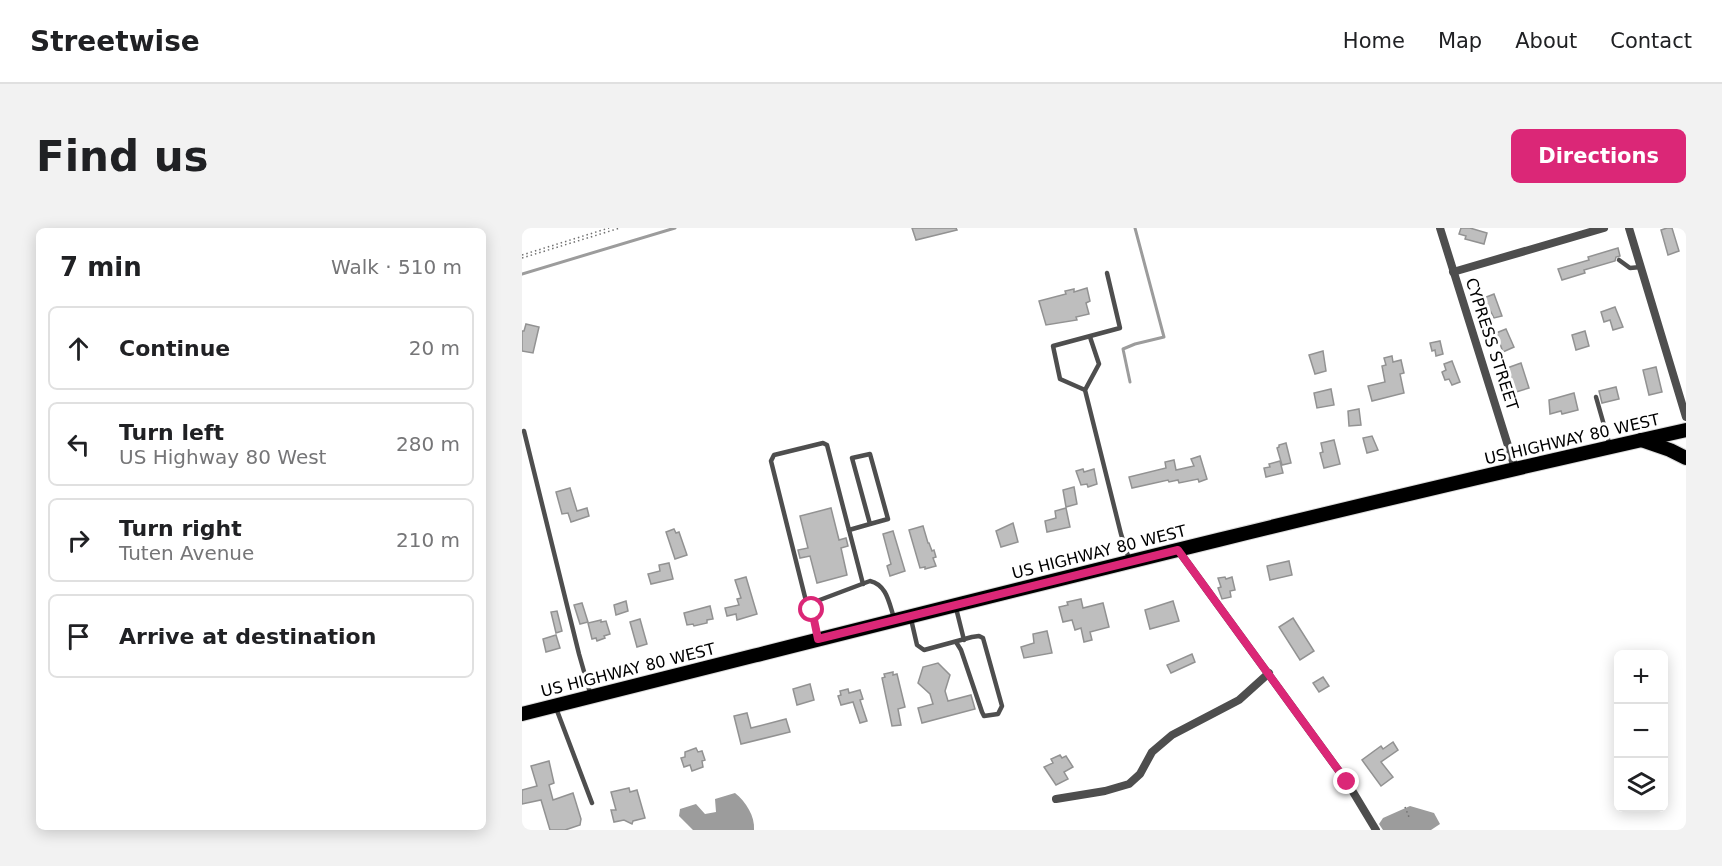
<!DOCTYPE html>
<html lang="en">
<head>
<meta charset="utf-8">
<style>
  :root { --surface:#fff; --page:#f2f2f2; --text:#202124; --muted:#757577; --line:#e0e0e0; --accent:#db2777 }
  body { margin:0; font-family:"DejaVu Sans",sans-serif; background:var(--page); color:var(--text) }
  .controls { position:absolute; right:18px; bottom:18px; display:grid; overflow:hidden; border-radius:9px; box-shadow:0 3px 15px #0003 }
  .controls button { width:54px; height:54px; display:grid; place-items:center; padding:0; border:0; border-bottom:2px solid var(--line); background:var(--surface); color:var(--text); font:30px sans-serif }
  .stop { position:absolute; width:18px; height:18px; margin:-14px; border:4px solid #db2777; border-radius:50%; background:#fff }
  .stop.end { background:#db2777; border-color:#fff; box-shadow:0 2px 6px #0008 }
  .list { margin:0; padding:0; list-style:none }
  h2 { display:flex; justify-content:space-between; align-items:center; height:78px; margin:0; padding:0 24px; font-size:26px }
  h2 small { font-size:20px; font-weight:400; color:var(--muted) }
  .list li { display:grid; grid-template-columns:39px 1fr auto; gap:18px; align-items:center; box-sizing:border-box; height:84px; margin:0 12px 12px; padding:0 12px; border:2px solid var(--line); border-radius:9px }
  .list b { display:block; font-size:22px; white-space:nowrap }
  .list p { margin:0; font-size:20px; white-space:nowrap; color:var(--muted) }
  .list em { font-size:20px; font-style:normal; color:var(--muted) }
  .icon { flex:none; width:33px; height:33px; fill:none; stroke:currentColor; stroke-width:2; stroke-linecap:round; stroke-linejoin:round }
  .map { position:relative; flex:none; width:1164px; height:602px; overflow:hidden; border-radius:9px }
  header { display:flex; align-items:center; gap:36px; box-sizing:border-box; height:84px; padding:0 30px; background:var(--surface); border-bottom:2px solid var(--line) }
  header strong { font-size:28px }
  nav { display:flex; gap:33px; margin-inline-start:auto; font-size:21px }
  .intro { display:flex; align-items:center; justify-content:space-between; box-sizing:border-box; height:144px; padding:0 36px }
  h1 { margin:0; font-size:42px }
  .button { padding:15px 27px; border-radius:9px; background:var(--accent); color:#fff; font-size:21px; font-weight:700 }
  main { display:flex; gap:36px; padding:0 36px }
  aside { flex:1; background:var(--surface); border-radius:9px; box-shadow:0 3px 15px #0003 }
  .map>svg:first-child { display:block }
</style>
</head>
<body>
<header>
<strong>Streetwise</strong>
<nav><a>Home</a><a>Map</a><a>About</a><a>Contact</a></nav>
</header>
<div class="intro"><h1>Find us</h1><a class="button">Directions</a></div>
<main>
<aside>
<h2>7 min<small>Walk · 510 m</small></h2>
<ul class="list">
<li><svg class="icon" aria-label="ahead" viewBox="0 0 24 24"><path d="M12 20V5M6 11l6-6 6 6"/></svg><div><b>Continue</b></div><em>20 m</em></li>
<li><svg class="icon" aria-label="left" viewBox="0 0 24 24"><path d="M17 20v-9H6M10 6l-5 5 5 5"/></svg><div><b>Turn left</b><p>US Highway 80 West</p></div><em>280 m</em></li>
<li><svg class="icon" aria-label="right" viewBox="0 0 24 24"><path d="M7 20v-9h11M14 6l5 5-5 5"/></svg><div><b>Turn right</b><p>Tuten Avenue</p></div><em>210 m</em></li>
<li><svg class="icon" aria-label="arrive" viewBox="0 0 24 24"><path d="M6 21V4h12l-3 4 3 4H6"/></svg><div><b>Arrive at destination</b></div></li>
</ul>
</aside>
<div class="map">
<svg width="1164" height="602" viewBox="0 0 1164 602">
  <rect width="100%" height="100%" fill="#fff"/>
  <g fill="#9c9c9c">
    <path d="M213,565C224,574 233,588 232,602H171L157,588L158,581L174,576L183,586L194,584L193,571Z"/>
    <path d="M888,578L912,585L918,596L909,602H861L857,596L861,590Z"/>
  </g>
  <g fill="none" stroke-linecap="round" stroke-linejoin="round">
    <g stroke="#9c9c9c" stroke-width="3">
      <path d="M0,46L153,0"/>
      <path d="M608,154L601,121L613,116L642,109L613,0"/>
    </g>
  </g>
  <g fill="#bebebe" stroke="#929292" stroke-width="1.5">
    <path d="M390,0H434L435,2L394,12Z"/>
    <path d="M939,0H948L965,5L962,16L943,11L944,8L937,6Z"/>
    <path d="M1145,0H1150L1157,23L1146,27L1139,2Z"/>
    <path d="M1096,20L1098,28L1094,29L1093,33L1062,42L1063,45L1040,52L1036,41L1067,32L1066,29Z"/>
    <path d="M565,60L568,73L564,75L567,86L554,89L555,92L524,97L517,73L544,66L543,63L552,61V64Z"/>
    <path d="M972,66L980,88L972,90L962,70Z"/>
    <path d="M1093,79L1101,99L1091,102L1088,92L1082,94L1079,84Z"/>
    <path d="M4,96L17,99L11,125L0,123V103H2Z"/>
    <path d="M984,101L992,119L981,124L974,105Z"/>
    <path d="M1063,103L1067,118L1054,122L1050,107Z"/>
    <path d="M918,113L921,126L914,128L913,122L910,123L908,115Z"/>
    <path d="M801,123L804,143L793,146L787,127Z"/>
    <path d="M870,128L871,134L879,132L882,145L878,146L882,165L850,173L846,158L863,154L860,138L864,137L862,130Z"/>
    <path d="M930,133L938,154L930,157L927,151L923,152L920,144L924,142L922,136Z"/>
    <path d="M999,135L1007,160L994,164L992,158L988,159L985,148L987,147L985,140Z"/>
    <path d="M1134,139L1140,164L1127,167L1121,142Z"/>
    <path d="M1094,159L1097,171L1080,175L1077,163Z"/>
    <path d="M809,161L812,177L795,180L792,165Z"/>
    <path d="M1052,165L1056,182L1040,186L1039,183L1028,186L1027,172Z"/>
    <path d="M837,181L839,197L827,198L826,183Z"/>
    <path d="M850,208L856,222L845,225L841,210Z"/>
    <path d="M812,212L818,236L802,240L798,225L801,224L799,215Z"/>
    <path d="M764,215L769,235L760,237L755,220L757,219V217Z"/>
    <path d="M678,228L685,251L677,254L676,251L657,255L656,252L647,254L646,252L610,260L607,249L644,240L643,234L652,232L654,242L672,238L669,231Z"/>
    <path d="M758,233L761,245L744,249L742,240L748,239L747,236Z"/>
    <path d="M561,241L562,244L572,241L575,256L566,259L565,256L559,257L554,243Z"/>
    <path d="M552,259L555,276L544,279L541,262Z"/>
    <path d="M48,260L55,283L65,280L67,288L49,294L46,285L40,286L34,264Z"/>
    <path d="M309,280L317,312L324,310L326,318L319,320L325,347L295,355L288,328L278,330L276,322L286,320L278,288Z"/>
    <path d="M544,280L548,299L525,304L523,293L534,290L533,283Z"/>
    <path d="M491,295L496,314L479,319L474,303Z"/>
    <path d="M401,298L406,315H407L410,323L412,322L414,329L411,330L414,338L403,341V339L398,340L387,302Z"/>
    <path d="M152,301L154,305L157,304L165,327L153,331L144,304Z"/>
    <path d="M371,303L383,343L368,348L365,338L369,336L361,306Z"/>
    <path d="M767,333L770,347L748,352L745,338Z"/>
    <path d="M147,335L151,351L129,356L126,346L138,343L137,337Z"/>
    <path d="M224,349L235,386L215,392L214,386L205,388L203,380L217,377L215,371L219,370L213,352Z"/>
    <path d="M703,349L704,351L710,349L713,362L708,363L709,369L700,371L696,360L699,359L696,350Z"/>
    <path d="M559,371L561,380L581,375L587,399L568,404L570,412L562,414L559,400L553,402L550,392L541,394L537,379L546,377L545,374Z"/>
    <path d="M104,373L106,383L94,387L92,377Z"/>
    <path d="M651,373L657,393L628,401L623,382Z"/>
    <path d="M60,375L66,394L58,396L52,377Z"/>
    <path d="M188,378L191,391L185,392V395L172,398L171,396L165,397L162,385Z"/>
    <path d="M35,383L40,403L34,405L29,384Z"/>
    <path d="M771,390L792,423L778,432L757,399Z"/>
    <path d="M118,391L125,416L115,419L108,394Z"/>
    <path d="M79,392V394L84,393L88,406L82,408L83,410L75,413L74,410L70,411L66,395Z"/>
    <path d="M525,403L530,425L502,430L499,419L512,415L511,406Z"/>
    <path d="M34,407L38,420L24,424L21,411Z"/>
    <path d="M670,426L673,434L649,445L645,437Z"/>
    <path d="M416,435L428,447L423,463L426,473L449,467L453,481L400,495L396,480L411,476L408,466L396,455L401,439Z"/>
    <path d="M371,444V447L375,446L383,479L376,481L379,497L370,498L360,450L363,449L362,446Z"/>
    <path d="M801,449L807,458L797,464L791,455Z"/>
    <path d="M288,456L292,472L275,477L271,461Z"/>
    <path d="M326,461L327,465L338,462L341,471L338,472L345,493L338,495L331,474L319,477L316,468L319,467L318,463Z"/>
    <path d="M225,485L229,500L264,491L268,504L219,516L212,488Z"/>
    <path d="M871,514L876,522L859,534L871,549L859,558L840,532L859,518L861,521Z"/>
    <path d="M174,520L176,524L180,523L183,532L180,533L181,539L170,543L168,537L162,539L159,530L163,529V524Z"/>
    <path d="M538,527L540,530L544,528L551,539L542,544L546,551L534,557L522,539L531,535L529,531Z"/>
    <path d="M27,533L32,555L27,557L31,572L51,565L59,591L58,597L43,602H28L19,572L0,576V562L15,558L9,538Z"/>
    <path d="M107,560L108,564L115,562L123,590L111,593L110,596L102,592L92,594L89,582H94L89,564Z"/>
  </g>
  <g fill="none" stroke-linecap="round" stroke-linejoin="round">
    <g stroke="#dbdbdb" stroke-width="16">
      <g id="primary">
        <path d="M1119,212L1148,222L1164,230"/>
        <path d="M0,486C388,389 774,289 1164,202"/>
      </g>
    </g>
    <g stroke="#707070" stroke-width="1.5" stroke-dasharray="1.5 3" stroke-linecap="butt">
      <path d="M0,27L87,0"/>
      <path d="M0,30L98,0"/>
      <path d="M883,579L887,589"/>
    </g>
    <g stroke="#4e4e4e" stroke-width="4.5">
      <path d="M1097,32L1108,40L1119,39"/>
      <path d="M568,109L577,136L563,162L599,306L607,331"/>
      <path d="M563,162L538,151L531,118L598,100L585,45"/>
      <path d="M1074,169L1088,218"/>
      <path d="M2,203L57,426L69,468"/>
      <path d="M327,302L348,296L330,230L348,226L366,291L348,296"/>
      <path d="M434,380L442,412"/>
      <path d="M290,382L284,373L249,233L252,227L301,215L305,217L341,356"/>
      <path d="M389,391L395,417L402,422L450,409L457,408L461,410L480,478L476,486L462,488L460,484L439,422L434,414"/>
      <path d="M296,409C293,398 285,382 295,373L348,353C365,357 367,375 372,390"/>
      <path d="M34,480L70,575"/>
    </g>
    <g stroke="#4e4e4e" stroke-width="8">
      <path d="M918,0L993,240"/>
      <path d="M1107,0L1164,189"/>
      <path d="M931,44L1082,0"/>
      <path d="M656,322L825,554L854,602"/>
      <path d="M534,571L583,563L607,556L618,546L630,524L650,507L717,472L747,445"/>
    </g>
    <use href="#primary" stroke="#000" stroke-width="14"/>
  </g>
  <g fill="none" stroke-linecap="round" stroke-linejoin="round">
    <path stroke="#db2777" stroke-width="8" d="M290,382L296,411L656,322L825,554"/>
  </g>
  <g text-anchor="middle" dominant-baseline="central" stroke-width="6" stroke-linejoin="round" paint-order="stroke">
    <g font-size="16" fill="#000" stroke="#fff">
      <text transform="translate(970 116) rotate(72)">CYPRESS STREET</text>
      <text transform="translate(1050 211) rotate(-13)">US HIGHWAY 80 WEST</text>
      <text transform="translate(577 324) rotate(-14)">US HIGHWAY 80 WEST</text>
      <text transform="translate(106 442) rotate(-14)">US HIGHWAY 80 WEST</text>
    </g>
  </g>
</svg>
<div class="controls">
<button>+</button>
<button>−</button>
<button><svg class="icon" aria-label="layers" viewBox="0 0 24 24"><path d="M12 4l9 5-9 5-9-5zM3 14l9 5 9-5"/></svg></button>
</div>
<div class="stop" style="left:290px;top:382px"></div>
<div class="stop end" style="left:825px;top:554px"></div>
</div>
</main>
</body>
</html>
